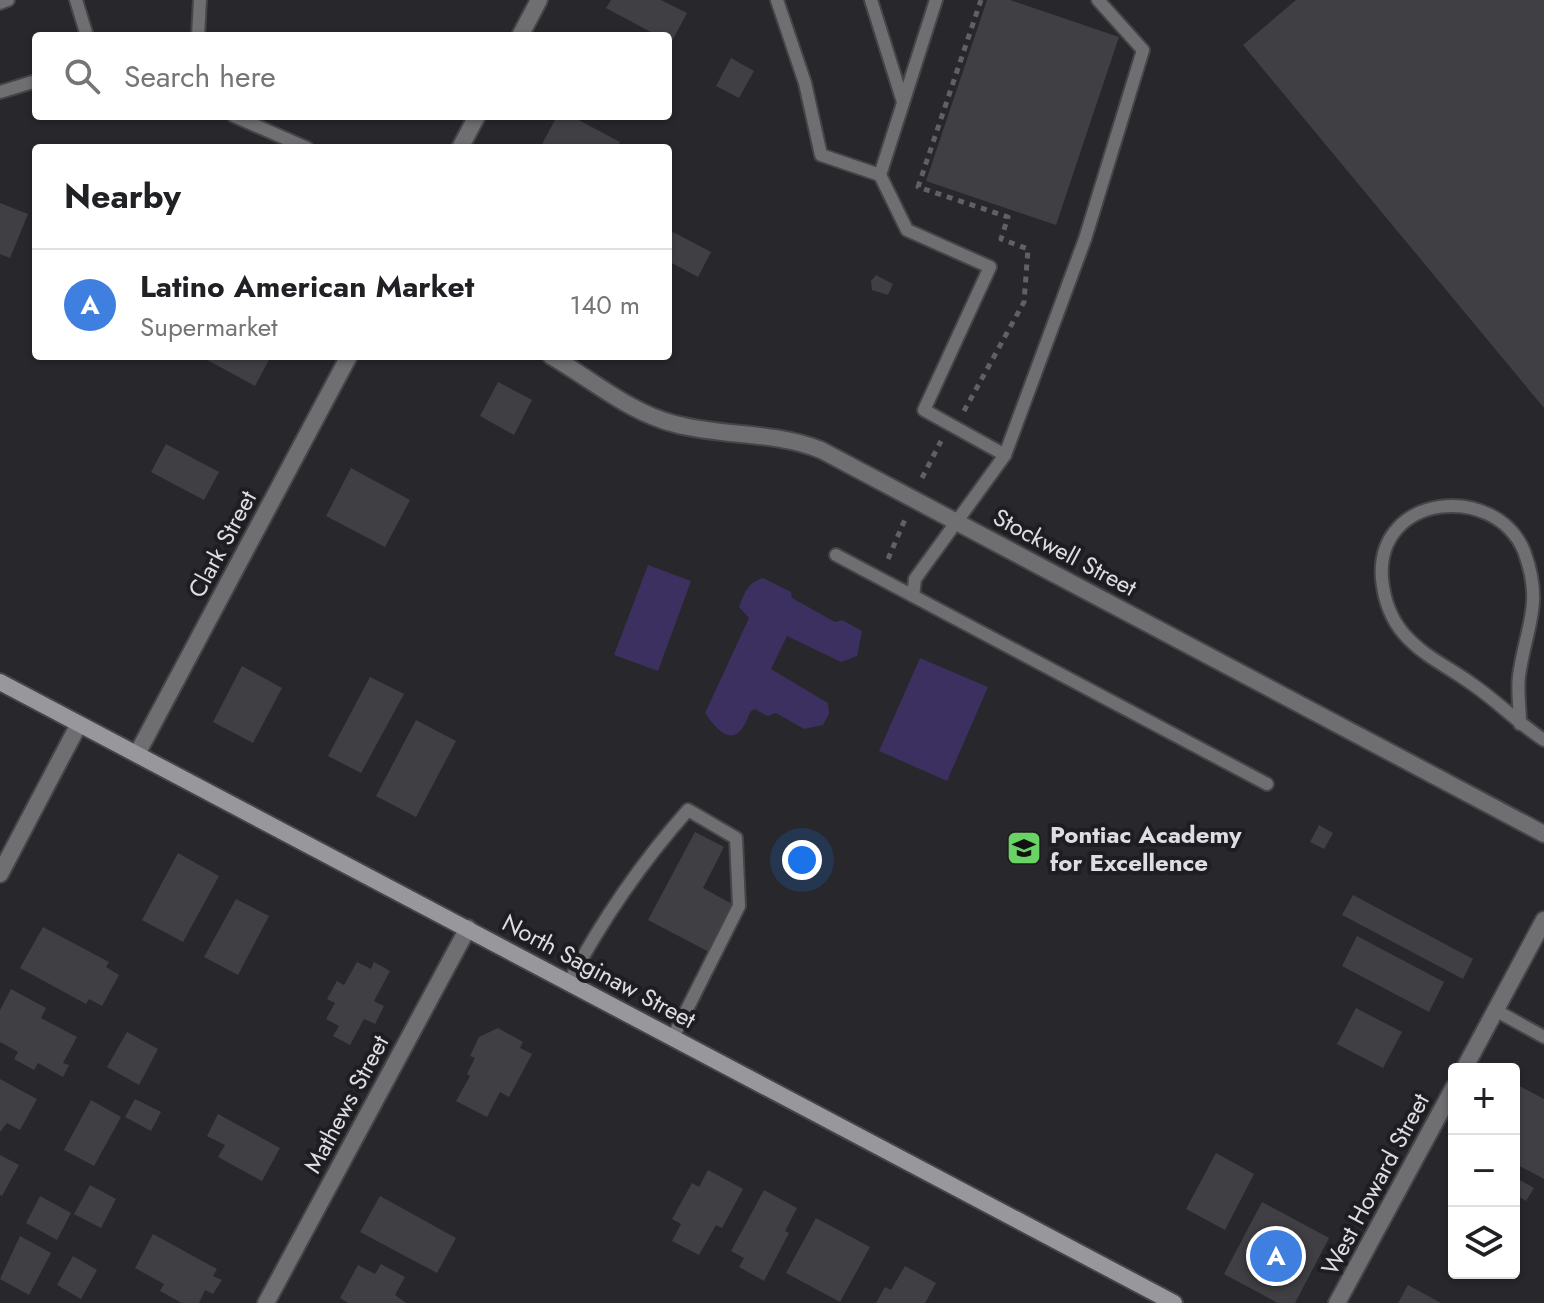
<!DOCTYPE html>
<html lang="en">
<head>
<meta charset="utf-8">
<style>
  :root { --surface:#fff; --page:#f6f6f6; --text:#202124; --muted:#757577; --line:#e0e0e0; --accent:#0f766e }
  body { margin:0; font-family:Jost,sans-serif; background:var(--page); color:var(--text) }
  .controls { position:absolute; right:24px; bottom:24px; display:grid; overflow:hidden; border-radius:8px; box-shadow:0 2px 6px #0004 }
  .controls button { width:72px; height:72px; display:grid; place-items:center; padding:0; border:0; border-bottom:2px solid var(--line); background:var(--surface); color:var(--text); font:40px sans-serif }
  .you { position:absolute; left:802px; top:860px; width:28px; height:28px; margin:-20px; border:6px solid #fff; border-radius:50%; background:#1a73e8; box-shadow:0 0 0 12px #1a73e833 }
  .badge { display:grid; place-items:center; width:52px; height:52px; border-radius:50%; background:var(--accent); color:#fff; font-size:26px; font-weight:700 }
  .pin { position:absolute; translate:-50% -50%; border:4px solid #fff; box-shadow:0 2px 8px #0006 }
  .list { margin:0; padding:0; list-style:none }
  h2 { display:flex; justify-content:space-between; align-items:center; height:104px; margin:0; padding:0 32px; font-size:34px }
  h2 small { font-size:26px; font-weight:400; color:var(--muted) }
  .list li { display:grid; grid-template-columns:52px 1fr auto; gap:24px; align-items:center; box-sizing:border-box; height:112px; padding:0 32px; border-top:2px solid var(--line) }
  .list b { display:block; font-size:30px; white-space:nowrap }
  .list p { margin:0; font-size:26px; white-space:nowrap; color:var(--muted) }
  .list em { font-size:26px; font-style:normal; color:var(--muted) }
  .icon { flex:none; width:44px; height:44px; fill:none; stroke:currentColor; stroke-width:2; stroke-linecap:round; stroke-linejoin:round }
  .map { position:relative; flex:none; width:1544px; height:1303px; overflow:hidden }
  .search { position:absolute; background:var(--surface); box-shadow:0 2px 6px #0004; left:32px; top:32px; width:640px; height:88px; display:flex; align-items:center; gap:20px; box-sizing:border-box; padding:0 28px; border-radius:8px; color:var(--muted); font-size:30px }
  .panel { position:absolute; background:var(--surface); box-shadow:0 2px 6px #0004; left:32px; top:144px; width:640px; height:216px; border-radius:8px }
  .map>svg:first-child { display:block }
</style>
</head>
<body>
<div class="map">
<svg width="1544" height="1303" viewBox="0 0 1544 1303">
  <rect width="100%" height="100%" fill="#28272b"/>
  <g fill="#3b305f">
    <path d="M648,565L691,581L658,671L614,655Z"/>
    <path d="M763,578L791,592L792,598L835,622L842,620L862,631L857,656L841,662L787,636L771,669L828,703L829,714L823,725L804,729L776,713L767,716L755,709L750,712C738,748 722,738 705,713L749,618L739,607C745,592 747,583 763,578Z"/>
    <path d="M920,658L988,687L947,781L879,751Z"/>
  </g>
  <g fill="#403f43">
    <path d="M611,0H661L687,13L671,43L668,36H658L606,8Z"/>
    <path d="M987,0H1010L1119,37L1056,225L926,181Z"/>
    <path d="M1296,0H1544V408L1243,45Z"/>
    <path d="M731,58L754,71L739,98L716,86Z"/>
    <path d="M557,116H571L620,142L617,148H540Z"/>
    <path d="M0,203L28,214L10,258L0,254Z"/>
    <path d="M673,232L711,252L698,277L668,261V241Z"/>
    <path d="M876,275L893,284L888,295L872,290L871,281Z"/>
    <path d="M200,356H271L255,386Z"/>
    <path d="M498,382L532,400L514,435L480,416Z"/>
    <path d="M166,444L219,472L204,500L151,472Z"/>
    <path d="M351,468L410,500L385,547L326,516Z"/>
    <path d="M242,666L282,688L253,743L213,722Z"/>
    <path d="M370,677L404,694L361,773L328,756Z"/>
    <path d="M416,720L456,741L416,817L376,796Z"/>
    <path d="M1319,825L1333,833L1324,849L1310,842Z"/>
    <path d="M695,832L724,847L703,888L734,905L709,952L648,920Z"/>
    <path d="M178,853L219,876L183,942L142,920Z"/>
    <path d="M1353,895L1473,959L1463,979L1342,915Z"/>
    <path d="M236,899L269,916L238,975L204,957Z"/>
    <path d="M43,927L109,962L106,967L119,975L102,1006L89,999L86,1004L20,968Z"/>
    <path d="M1357,936L1444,982L1429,1012L1342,966Z"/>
    <path d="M357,962L371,969L374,962L390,971L374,1001L384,1006L375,1024L364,1019L350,1045L333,1036L339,1026L326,1019L335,1003L327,999L337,981L344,985Z"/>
    <path d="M11,989L46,1008L41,1018L77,1037L63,1063L69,1065L63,1077L38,1063L34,1070L14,1059L18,1052L0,1042V1010Z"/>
    <path d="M1356,1008L1402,1032L1383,1068L1337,1044Z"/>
    <path d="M498,1028L523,1042L520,1048L532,1054L509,1097L500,1092L487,1117L456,1101L470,1076L467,1074L475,1058L470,1056L479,1037Z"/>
    <path d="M127,1032L158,1049L139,1085L107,1067Z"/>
    <path d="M0,1079L37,1099L20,1130L7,1123L0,1132Z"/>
    <path d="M1514,1083L1544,1099V1179L1514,1163Z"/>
    <path d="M135,1099L161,1112L151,1131L125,1117Z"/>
    <path d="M91,1100L121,1117L94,1166L64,1150Z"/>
    <path d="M218,1114L280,1148L262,1181L218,1157L225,1145L207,1136Z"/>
    <path d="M1216,1153L1254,1174L1225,1230L1186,1209Z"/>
    <path d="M0,1155L19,1165L2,1196L0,1195Z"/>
    <path d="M708,1170L743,1189L722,1228L716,1225L699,1255L672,1241L681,1224L672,1219L692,1183L699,1187Z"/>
    <path d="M1514,1177L1534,1188L1526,1201L1518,1196L1514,1202Z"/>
    <path d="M90,1185L116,1199L101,1228L74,1214Z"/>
    <path d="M764,1190L797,1208L785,1231L789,1233L764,1281L739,1267L744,1258L731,1251Z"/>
    <path d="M40,1196L71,1213L57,1240L26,1223Z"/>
    <path d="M380,1196L456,1238L437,1273L360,1232Z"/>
    <path d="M1262,1202L1329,1238L1295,1303H1278L1224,1274Z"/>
    <path d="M816,1218L870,1247L840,1302L786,1273Z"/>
    <path d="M153,1234L217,1269L213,1276L222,1280L213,1294L205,1290L199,1303H182L160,1291L164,1284L135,1268Z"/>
    <path d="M20,1236L51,1253L29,1295L0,1279Z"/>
    <path d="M73,1256L97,1270L81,1299L57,1285Z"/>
    <path d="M381,1264L405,1277L395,1295L406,1303H348L340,1298L358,1265L375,1274Z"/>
    <path d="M905,1266L936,1283L925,1303H876L885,1287L891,1290Z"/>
    <path d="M1408,1285L1441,1303H1398Z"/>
  </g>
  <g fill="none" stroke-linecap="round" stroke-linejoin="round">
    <g stroke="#454448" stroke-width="16">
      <g id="lane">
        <path d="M76,0L87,36"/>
        <path d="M777,0L805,83L821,155L880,175"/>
        <path d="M871,0L903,102"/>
        <path d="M936,0L880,175L907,230L990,267L924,410L1005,455"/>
        <path d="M0,3L8,0"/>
        <path d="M198,36L200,0"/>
        <path d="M0,92L36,81"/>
        <path d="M234,116L307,148"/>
        <path d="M836,555L1267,784"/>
        <path d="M913,596L915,579L1005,455L1085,239L1143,50L1098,0"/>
        <path d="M1520,724C1520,709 1517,691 1519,676C1526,625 1544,605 1524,551C1495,482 1375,493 1382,579C1384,599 1390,618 1404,634C1424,657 1449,667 1472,684C1497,701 1518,723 1544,740"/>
        <path d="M569,982C602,920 641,863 688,810L736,838L739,906L673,1037"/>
        <path d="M1495,1010L1544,1037"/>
      </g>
    </g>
    <g stroke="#454448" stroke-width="20">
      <g id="street">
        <path d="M520,36L539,0"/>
        <path d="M460,148L477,116"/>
        <path d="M551,356C591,379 630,413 675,424C723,437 774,431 821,450L1544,834"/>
        <path d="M137,754L349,356"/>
        <path d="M0,874L79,724"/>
        <path d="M1464,1069L1544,920"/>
        <path d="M266,1303L468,928"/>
        <path d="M1337,1303L1454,1087"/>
      </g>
    </g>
    <g stroke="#454448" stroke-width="20">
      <path id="secondary" d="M0,682L1174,1303"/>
    </g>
    <g stroke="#616063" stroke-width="5" stroke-dasharray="6 6" stroke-linecap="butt">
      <path d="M964,411L1024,302L1028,249L1001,239L1008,217L918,187L981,0"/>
      <path d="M922,478L941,441"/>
      <path d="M888,559L906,517"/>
    </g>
    <use href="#lane" stroke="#6f6f71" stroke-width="12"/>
    <use href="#street" stroke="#6f6f71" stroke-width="16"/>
    <use href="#secondary" stroke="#98979b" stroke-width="16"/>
  </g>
  <defs>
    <g id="school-square" transform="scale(1.8)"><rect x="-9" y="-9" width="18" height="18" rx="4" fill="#69d464" stroke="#1e1e22"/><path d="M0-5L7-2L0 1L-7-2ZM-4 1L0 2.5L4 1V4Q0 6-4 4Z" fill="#111"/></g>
  </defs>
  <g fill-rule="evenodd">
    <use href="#school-square" x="1024" y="848"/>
  </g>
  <g text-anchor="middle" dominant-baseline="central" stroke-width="8" stroke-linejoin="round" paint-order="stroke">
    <g font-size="24" fill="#dedde0" stroke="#1e1e22">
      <text transform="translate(222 544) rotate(-62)">Clark Street</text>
      <text transform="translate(1065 552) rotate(28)">Stockwell Street</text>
      <text transform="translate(599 971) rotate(28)">North Saginaw Street</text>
      <text transform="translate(346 1104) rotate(-62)">Mathews Street</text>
      <text transform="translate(1375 1184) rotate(-62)">West Howard Street</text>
    </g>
    <g font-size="24" font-weight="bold" fill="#dedde0" stroke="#1e1e22" text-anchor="start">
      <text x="1050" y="834">Pontiac Academy<tspan x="1050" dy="28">for Excellence</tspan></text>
    </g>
  </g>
</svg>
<div class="controls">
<button>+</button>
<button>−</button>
<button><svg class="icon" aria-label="layers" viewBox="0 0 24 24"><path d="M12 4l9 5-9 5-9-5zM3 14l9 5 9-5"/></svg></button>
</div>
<div class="you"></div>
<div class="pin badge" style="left:1276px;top:1256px;background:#3f7fe0">A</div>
<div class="search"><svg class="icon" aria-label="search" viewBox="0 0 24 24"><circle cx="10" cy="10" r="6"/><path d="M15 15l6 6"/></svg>Search here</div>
<section class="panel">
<h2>Nearby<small></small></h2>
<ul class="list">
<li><span class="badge" style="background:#3f7fe0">A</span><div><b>Latino American Market</b><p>Supermarket</p></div><em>140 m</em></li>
</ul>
</section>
</div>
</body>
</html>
